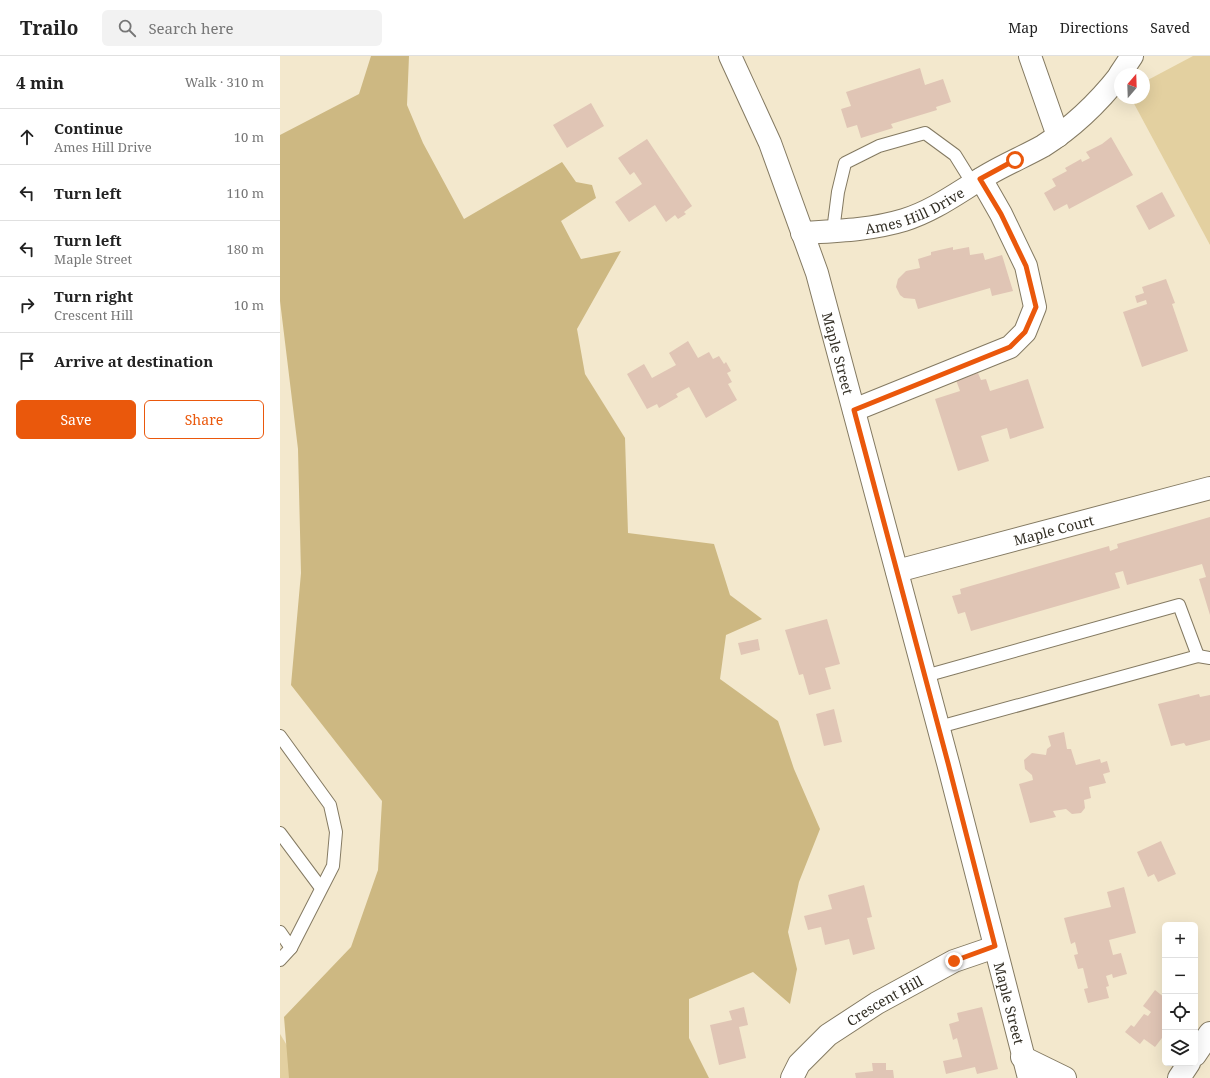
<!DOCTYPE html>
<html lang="en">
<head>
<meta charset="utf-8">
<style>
  :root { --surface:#fff; --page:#f2f2f2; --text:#222; --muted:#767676; --line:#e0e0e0; --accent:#ea580c }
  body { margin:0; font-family:"Noto Serif",serif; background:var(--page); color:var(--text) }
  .controls { position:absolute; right:12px; bottom:12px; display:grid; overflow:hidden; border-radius:6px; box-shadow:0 4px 16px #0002 }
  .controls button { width:36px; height:36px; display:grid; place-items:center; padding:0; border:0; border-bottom:1px solid var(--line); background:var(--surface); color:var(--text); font:20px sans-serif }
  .compass { position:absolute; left:834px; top:12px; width:36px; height:36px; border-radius:50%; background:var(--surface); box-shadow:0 4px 16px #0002; rotate:19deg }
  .stop { position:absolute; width:12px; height:12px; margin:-9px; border:3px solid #ea580c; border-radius:50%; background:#fff }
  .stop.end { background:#ea580c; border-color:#fff; box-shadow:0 1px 4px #0008 }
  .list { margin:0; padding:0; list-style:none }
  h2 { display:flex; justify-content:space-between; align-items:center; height:52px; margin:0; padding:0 16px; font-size:17px }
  h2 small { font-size:13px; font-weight:400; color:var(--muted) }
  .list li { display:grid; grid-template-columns:26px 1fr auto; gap:12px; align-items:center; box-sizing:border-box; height:56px; padding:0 16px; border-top:1px solid var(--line) }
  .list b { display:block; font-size:15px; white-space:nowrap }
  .list p { margin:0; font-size:13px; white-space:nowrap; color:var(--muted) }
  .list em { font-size:13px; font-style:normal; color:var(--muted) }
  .actions { display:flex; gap:8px; padding:12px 16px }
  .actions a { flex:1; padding:9px 0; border:1px solid var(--accent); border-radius:6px; text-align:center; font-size:14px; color:var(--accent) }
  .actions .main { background:var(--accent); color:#fff }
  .icon { flex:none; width:22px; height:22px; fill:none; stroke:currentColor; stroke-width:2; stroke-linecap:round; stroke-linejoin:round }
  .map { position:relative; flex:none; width:930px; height:1022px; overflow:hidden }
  header { display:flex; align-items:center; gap:24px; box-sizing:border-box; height:56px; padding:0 20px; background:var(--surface); border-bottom:1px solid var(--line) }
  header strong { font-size:19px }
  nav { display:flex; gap:22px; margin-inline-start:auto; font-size:14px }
  .search { width:280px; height:36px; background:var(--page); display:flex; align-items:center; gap:10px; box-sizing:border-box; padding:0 14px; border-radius:6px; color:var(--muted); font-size:15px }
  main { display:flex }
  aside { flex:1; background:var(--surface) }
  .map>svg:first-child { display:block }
</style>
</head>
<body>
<header>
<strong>Trailo</strong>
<div class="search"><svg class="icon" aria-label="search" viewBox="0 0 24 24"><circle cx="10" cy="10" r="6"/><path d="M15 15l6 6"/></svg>Search here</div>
<nav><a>Map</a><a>Directions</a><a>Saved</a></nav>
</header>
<main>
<aside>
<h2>4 min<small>Walk · 310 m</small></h2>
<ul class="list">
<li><svg class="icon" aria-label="ahead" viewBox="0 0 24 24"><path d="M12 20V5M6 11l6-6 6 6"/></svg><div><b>Continue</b><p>Ames Hill Drive</p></div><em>10 m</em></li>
<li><svg class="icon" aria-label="left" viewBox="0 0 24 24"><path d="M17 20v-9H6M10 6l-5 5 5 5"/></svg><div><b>Turn left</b></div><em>110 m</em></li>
<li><svg class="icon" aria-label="left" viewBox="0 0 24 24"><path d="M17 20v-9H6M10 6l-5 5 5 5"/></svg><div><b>Turn left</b><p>Maple Street</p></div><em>180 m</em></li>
<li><svg class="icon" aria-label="right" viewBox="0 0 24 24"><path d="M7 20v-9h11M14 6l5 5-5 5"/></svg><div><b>Turn right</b><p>Crescent Hill</p></div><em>10 m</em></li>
<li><svg class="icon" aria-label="arrive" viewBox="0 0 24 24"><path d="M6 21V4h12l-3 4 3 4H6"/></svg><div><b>Arrive at destination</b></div></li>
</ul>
<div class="actions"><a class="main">Save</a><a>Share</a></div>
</aside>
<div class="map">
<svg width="930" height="1022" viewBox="0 0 930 1022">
  <rect width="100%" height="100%" fill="#f3e8cd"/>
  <g fill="#e3d0a0">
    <path d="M913,0H930V189L851,42H864V26Z"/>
    <path d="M0,978L27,1022H0Z"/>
  </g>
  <path fill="#cdb882" d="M91,0H129L127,49L143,87L184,163L282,106L296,126L312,129L316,142L281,165L301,203L341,195L297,273L305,318L345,382L348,477L434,488L450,539L482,563L446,579L440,623L498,665L514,713L540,773L519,826L508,876L517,913L510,948L473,916L409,943V982L429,1022H9L4,961L71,891L98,814L102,745L11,629L21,517L18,393L0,245V79L79,38Z"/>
  <g fill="#e0c5b5">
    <path d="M640,12L645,29L663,23L671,46L656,51L657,54L611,68L613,72L581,82L577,69L567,72L561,53L571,50L566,36Z"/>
    <path d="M311,47L324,70L287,92L273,69Z"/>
    <path d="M831,81L853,119L789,153L787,148L774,155L764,137L776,130L772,123L787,115L785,112L801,103L802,106L810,102L806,96L822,88Z"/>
    <path d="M367,83L412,150L404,156L406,158L398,163L395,159L386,166L375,149L349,166L335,146L362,128L354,116L350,119L338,102Z"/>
    <path d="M882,136L895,160L869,174L856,150Z"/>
    <path d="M673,191V194L689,191L690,199L703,197L705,204L722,199L733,235L712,240L710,232L638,253L635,243L624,242L620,239L616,231L618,223L626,215L640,212L638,203L651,199V196Z"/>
    <path d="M886,223L895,247L892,248L908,295L862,311L843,256L867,248L866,244L857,247L855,240L864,237L862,231Z"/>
    <path d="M408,285L418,302L429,296L433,303L439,300L444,308L446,306L451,315L447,317L452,326L448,328L457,344L426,362L409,331L396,338L398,341L379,352L377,348L367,353L347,318L364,308L372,322L396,309L389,297Z"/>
    <path d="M698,317L701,324L706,323L710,335L748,323L764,372L730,383L727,372L701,380L709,405L678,415L655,343L680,335L676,324Z"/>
    <path d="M930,461V559L919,523L926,521L922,508L847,529L843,515L835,517L840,532L691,575L685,556L678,558L672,540L681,538L680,533L829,490L830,495L838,492L837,488Z"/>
    <path d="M547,563L560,608L545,612L551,633L529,639L523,618L519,619L505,574Z"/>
    <path d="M478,583L480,594L461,599L458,587Z"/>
    <path d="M919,638L920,641L930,639V684L906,690L904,687L891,690L878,648Z"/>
    <path d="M554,653L562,686L544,690L536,658Z"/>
    <path d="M784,676L787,693H791L796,709L820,703L821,707L827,705L830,716L823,718L826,727L809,731L811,742L804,744L805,752L801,757L792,758L786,753L773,755L776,761L750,767L739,728L753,724L752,719L745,713L744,704L752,697L766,699L767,693L771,690L768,680Z"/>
    <path d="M881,785L896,818L878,826L874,818L868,821L857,796Z"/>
    <path d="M584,829L592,861L587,862L595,893L573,899L569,883L545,889L541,871L528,874L524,860L552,853L548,839Z"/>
    <path d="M844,831L856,877L829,884L833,899L841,897L847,918L833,922L832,918L826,920L829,930L826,931L829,942L808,947L804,933L808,932L803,912L798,913L794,899L798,898L795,886L791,888L784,862L831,851L827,836Z"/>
    <path d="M875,934L885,942V978L875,991L864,983L860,988L845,976L851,969L854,971L864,958L868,960L871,956L863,950Z"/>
    <path d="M464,951L468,969L459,971L466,1002L439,1009L430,969L452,964L449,955Z"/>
    <path d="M702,951L718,1013L697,1018L695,1011L666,1018L663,1005L682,1001L677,982L673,984L669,968L679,965L677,957Z"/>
    <path d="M592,1007H606V1014H613L614,1022H576L575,1017L593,1015Z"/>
  </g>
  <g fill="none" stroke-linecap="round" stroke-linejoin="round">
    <g stroke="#847a62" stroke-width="14">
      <g id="service">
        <path d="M553,175L558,136L565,107L599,90L645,77L675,99L693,128"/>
        <path d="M918,600L930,602"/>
        <path d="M645,620L899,549L918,600L659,671"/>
        <path d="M0,680L50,749L56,776L53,810L11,892L0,876"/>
        <path d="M0,777L41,832"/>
        <path d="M0,904L11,892"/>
      </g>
    </g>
    <g stroke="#847a62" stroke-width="24">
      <g id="minor">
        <path d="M750,0L778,80"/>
        <path d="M840,18L852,0"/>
        <path id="s1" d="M522,177C557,175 591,174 624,164C656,154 681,134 709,118C726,108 745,100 763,90C793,71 818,47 840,19"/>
        <path d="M574,354L730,291L745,276L755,251L746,210L721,158L701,123"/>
        <path id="s2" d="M617,515L930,432"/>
        <path d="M742,1001L785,1022"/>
        <path id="s3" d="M512,1022L519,1008L548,979L597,947L674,905L715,891"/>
      </g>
    </g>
    <g stroke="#847a62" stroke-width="24">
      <g id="secondary">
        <path id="s4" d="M450,0L490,87L537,217L668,707L749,1022"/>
        <path d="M915,999L930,977"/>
        <path d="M899,1022L909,1007"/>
      </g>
    </g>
    <use href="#service" stroke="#fff" stroke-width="12"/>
    <use href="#minor" stroke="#fff" stroke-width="22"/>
    <use href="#secondary" stroke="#fff" stroke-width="22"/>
  </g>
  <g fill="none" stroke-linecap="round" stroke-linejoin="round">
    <path stroke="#ea580c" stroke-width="5" d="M674,905L715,890L668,707L574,354L730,291L745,276L756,251L746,210L721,158L700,123L735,104"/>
  </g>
  <g text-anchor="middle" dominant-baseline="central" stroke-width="3" stroke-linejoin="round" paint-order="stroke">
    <g font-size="14" fill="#332f25" stroke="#f3e8cd">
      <text stroke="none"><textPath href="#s1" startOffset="116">Ames Hill Drive</textPath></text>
      <text stroke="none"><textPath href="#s4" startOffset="317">Maple Street</textPath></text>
      <text stroke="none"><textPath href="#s2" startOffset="162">Maple Court</textPath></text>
      <text stroke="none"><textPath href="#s3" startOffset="123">Crescent Hill</textPath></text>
      <text stroke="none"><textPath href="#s4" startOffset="989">Maple Street</textPath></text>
    </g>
  </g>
</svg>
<div class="controls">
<button>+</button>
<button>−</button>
<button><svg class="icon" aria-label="locate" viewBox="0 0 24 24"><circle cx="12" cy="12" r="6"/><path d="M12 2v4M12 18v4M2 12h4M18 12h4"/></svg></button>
<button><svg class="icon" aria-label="layers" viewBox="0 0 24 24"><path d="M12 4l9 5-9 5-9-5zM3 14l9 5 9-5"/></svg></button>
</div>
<svg class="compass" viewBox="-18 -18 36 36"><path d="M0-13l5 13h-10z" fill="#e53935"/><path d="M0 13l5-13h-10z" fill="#767676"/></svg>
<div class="stop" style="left:735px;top:104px"></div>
<div class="stop end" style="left:674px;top:905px"></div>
</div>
</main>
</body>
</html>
